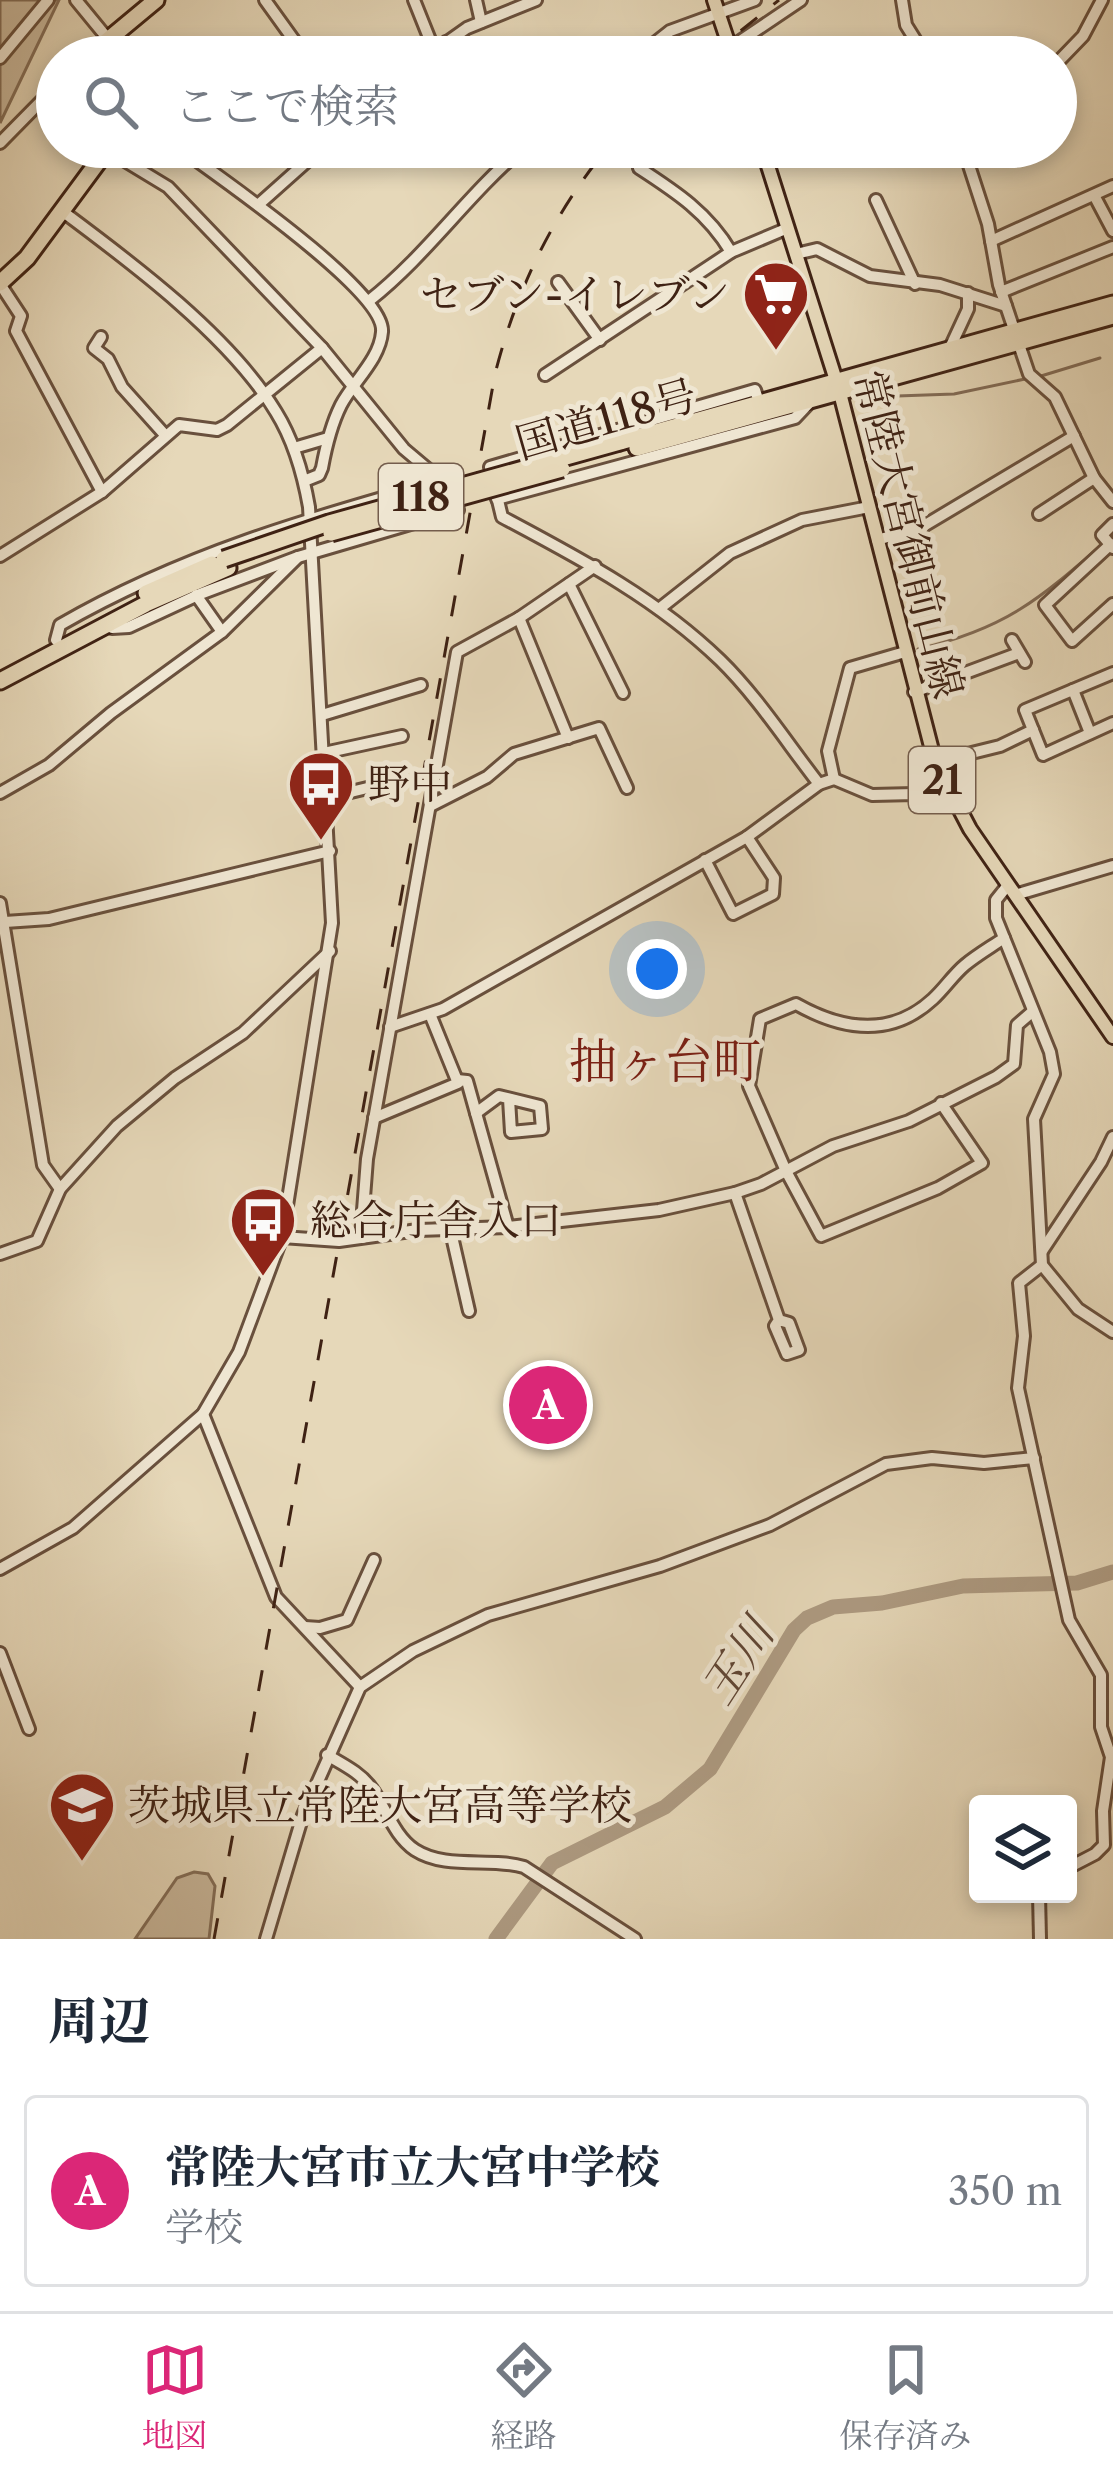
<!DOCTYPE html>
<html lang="ja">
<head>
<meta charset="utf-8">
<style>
  :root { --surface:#fff; --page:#f6f6f7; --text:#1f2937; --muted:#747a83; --line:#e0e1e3; --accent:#db2777 }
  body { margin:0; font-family:"Libre Caslon Text","Noto Serif JP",serif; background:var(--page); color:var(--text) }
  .controls { position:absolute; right:36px; bottom:36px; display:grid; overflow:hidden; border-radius:12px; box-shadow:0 6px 18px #0003 }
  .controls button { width:108px; height:108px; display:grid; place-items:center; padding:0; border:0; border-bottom:3px solid var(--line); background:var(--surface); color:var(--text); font:60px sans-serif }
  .you { position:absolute; left:657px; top:969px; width:42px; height:42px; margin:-30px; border:9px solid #fff; border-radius:50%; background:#1a73e8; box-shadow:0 0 0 18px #1a73e833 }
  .badge { display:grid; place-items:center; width:78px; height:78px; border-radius:50%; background:var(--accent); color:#fff; font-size:39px; font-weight:700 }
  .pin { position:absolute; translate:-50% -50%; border:6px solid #fff; box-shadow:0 3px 12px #0006 }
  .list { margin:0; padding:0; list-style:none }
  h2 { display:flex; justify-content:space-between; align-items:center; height:156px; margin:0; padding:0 48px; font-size:51px }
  h2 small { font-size:39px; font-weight:400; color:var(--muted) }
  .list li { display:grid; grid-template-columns:78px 1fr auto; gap:36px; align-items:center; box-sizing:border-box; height:192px; margin:0 24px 24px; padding:0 24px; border:3px solid var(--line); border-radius:12px }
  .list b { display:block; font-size:45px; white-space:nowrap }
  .list p { margin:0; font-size:39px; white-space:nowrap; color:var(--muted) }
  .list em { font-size:39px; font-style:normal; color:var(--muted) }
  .icon { flex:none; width:66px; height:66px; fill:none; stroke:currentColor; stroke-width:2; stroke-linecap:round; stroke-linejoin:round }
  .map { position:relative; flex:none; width:1113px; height:1939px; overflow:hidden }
  .search { position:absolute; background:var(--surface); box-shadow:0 6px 18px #0003; left:36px; right:36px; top:36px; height:132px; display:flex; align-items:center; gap:30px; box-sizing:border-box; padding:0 42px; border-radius:66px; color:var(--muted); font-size:45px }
  .sheet { height:372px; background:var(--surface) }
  nav { display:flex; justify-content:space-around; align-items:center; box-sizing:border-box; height:168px; border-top:3px solid var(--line); background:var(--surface); font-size:33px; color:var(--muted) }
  nav a { display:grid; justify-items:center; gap:6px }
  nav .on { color:var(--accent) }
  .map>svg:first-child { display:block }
</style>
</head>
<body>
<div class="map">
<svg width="1113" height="1939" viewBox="0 0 1113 1939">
  <rect width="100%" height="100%" fill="#e6d8b9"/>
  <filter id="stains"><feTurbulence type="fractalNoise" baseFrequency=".00167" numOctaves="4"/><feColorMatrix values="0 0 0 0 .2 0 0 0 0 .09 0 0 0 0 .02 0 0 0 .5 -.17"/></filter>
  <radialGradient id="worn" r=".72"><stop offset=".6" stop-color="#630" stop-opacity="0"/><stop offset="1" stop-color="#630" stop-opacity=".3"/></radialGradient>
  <g fill="#cab99d" stroke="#846e58" stroke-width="3">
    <path d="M0,0H59L0,123Z"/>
    <path d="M194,1872L208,1874L215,1886L209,1939H135L177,1878Z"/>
  </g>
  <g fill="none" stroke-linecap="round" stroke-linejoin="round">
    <g stroke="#816a55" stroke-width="3">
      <path d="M1041,376L1100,358"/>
      <path d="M897,396L954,394L1025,379"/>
      <path d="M918,649C1010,628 1044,595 1113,535"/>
    </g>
    <path stroke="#ad9a81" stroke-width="15" d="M496,1939L552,1863L665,1807L710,1769L794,1630L807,1618L833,1607L882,1603L963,1586L1077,1583L1113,1572"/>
    <g stroke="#69503d" stroke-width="16">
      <g id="minor">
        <path d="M76,0L108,39"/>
        <path d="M265,0L306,57"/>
        <path d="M414,0L434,50"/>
        <path d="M476,0L481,22"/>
        <path d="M902,0L906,25L926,57"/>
        <path d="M446,42L463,57"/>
        <path d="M730,48L801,0"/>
        <path d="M426,57L467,28L536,0"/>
        <path d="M637,57L670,31L755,0"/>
        <path d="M0,58L48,0"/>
        <path d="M1056,64L1083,36L1102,0"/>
        <path d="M0,143L57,85"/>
        <path d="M178,147C216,175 386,291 382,332C380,359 353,382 341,405C331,425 326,446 322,468L319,475L304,481"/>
        <path d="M963,147L988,224L999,285L1029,374L1055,397L1094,478L1113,502"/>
        <path d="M107,150L168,187L322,348"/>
        <path d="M639,168C676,192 708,213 731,252"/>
        <path d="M1095,197L1113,231"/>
        <path d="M876,200L915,284"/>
        <path d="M258,205L323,147"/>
        <path d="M991,241L1113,186"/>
        <path d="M796,254L817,249L870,276L940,285L1006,306"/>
        <path d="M558,282L600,340"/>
        <path d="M0,284L21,316L16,331L102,492"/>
        <path d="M1001,292L1113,247"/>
        <path d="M370,300C427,255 468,194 524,147"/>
        <path d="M101,337L94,348L108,359L122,387L165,435"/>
        <path d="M949,350L968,309V293"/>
        <path d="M545,375L731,252L788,228"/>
        <path d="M759,402L755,390L490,467L502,517C579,558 656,598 720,660C757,696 787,743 819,784"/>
        <path d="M294,448L328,438"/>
        <path d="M497,499L795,418L811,401"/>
        <path d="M1039,514L1094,478"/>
        <path d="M1113,524L1102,535L1113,548"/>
        <path d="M877,540L922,527L1074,436"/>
        <path d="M1111,544L1045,605L1072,641L1113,604"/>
        <path d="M0,556L102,492L179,425L217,430L227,425L322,348L404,449L442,481L449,479L458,510L298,557L222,632L111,713L49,765L0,793"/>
        <path d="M569,584L623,693"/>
        <path d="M196,595L222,632"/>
        <path d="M659,609L730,553L802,520L869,507"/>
        <path d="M519,618L568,738"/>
        <path d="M108,624L112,628L129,627L200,594L298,557"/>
        <path d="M56,640L60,625C181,555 309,518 442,481"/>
        <path d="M1012,640L1025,662"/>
        <path d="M1113,673L1025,710L1043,755L1113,723"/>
        <path d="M1073,690L1090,733"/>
        <path d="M914,692L1019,653"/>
        <path d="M322,715L421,685"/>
        <path d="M324,753L402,736"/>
        <path d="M935,762L1000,746L1033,730"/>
        <path d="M834,779L828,751L850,668L905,652"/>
        <path d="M326,798L388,783"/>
        <path d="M430,806L487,777L514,754L599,728L627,788"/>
        <path d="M705,860L733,914L773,894L774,878L747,837"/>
        <path d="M1008,885L996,900V918L1050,1052L1054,1074L1034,1119L1042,1265L1078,1309L1113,1332"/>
        <path d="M1015,895L1113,866"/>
        <path d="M0,903L43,1165L60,1189"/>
        <path d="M5,922L49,919L330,851"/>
        <path d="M390,1027L443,1009L747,837L819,784L834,779L872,795L915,794L936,803L955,805"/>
        <path d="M457,1080L467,1081L508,1227"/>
        <path d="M941,1103L982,1163L938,1188L821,1236L786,1171L749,1086L760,1019L796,1004C842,1030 891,1038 933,999C945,988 953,975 965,965C977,955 991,947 1004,938"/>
        <path d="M476,1113L499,1096L540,1106L542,1129L511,1132L509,1099"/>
        <path d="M374,1118L458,1083L430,1014"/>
        <path d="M735,1193L779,1320L775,1326L787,1354L799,1350L789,1323L779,1320"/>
        <path d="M451,1232L469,1311"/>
        <path d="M361,1236L367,1159L457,652L519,618L595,566"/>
        <path d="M282,1237L339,1241L418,1230L508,1227L659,1210L735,1193L761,1184L833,1146L909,1121L996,1077L1014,1064L1017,1025L1032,1012"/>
        <path d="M1042,1251L1101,1162L1113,1137"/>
        <path d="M0,1254L37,1241L60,1189L117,1126L175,1078L243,1033L330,951"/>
        <path d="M1042,1265L1019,1283L1024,1336L1018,1388L1069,1620L1101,1675V1727L1111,1757L1103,1811L1104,1845L1095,1854L1068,1868"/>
        <path d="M203,1414L276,1597L360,1687"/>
        <path d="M0,1569L73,1528L203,1414L239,1352L282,1237L332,923L309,507C303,473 294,441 276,412C231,337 132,263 62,211"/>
        <path d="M305,1627L320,1628L347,1620L374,1560"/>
        <path d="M0,1653L29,1729"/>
        <path d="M327,1755C344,1765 361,1773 372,1789C386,1808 394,1836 415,1850C446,1870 490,1857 524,1867L635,1939"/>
        <path d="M1039,1894L1040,1939"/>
        <path d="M266,1939L303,1815L360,1687L413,1651L488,1615L660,1566L770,1525L886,1464L932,1458L984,1463L1034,1458"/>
      </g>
    </g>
    <g stroke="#3f2214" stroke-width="18">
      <g id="major">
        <path d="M714,0L733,57"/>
        <path d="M762,147L840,393L935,762L970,829L1113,1037"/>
      </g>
    </g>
    <g stroke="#3f2214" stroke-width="21">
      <g id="highway">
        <path d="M93,57L91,54L156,0"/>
        <path d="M0,283L27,258L109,147"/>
        <path d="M620,442L1113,304"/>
        <path d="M637,448L1113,316"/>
        <path d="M146,593L212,564"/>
        <path d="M0,681L146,604L228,568"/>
      </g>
    </g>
    <use href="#minor" stroke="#efe6d2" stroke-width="10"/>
    <use href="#major" stroke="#e6d8b9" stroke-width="12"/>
    <use href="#highway" stroke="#e6d8b9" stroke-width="15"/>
    <g stroke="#3f2214" stroke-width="3" stroke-dasharray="21 21" stroke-linecap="butt">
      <path d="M708,57L779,0"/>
      <path d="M214,1939L495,374C517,288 552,216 608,147"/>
    </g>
    <g stroke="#3f2214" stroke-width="21" stroke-linecap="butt">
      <g id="highway-bridge">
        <path d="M331,533L562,469"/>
        <path d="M224,559L329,523L620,442"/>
      </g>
    </g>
    <use href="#highway-bridge" stroke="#e6d8b9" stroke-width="15"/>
  </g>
  <defs>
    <g id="supermarket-pin" transform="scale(3.45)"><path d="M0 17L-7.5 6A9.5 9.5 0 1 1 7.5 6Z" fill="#8f2418" stroke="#efe6d2"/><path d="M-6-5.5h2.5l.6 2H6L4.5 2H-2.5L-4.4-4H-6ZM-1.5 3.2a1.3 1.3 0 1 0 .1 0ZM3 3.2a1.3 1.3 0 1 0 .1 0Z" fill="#fff"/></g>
    <g id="bus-pin" transform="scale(3.45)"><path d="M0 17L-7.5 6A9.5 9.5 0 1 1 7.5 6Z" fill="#8f2418" stroke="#efe6d2"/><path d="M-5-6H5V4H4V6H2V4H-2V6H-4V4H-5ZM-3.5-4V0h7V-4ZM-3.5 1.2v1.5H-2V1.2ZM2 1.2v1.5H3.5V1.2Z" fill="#fff"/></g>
    <g id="school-pin" transform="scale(3.45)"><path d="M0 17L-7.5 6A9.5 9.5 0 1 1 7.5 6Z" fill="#8f2418" stroke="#efe6d2"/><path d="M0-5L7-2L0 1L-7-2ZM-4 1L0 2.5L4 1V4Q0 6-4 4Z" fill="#fff"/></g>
  </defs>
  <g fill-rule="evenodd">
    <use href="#supermarket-pin" x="776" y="294"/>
    <use href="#bus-pin" x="321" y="784"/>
    <use href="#bus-pin" x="263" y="1220"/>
    <use href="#school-pin" x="82" y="1805"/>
  </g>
  <g text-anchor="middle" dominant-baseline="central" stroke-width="10" stroke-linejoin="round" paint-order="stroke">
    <g fill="#efe6d2" stroke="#745d4d" stroke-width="3">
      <rect x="379" y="464" width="84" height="66" rx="9"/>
      <rect x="909" y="747" width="66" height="66" rx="9"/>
    </g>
    <g font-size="39" font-weight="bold" fill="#3f2214">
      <text x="421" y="497">118</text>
      <text x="942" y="780">21</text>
    </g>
    <g font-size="42" fill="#3f2214" stroke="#efe6d2" text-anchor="start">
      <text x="730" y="294" text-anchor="end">セブン-イレブン</text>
      <text x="368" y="784">野中</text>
      <text x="310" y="1220">総合庁舎入口</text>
      <text x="128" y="1805">茨城県立常陸大宮高等学校</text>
    </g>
    <g font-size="42" fill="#3f2214" stroke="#efe6d2">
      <text transform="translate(606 419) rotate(-16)">国道118号</text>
      <text transform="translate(909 534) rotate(76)">常陸大宮御前山線</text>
    </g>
    <g font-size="45" font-style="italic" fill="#604635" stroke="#efe6d2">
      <text transform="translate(737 1661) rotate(-57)">玉川</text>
    </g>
    <g font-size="48" fill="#7a1f14" stroke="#efe6d2">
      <text x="665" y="1060">抽ヶ台町</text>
    </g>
  </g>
  <rect width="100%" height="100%" filter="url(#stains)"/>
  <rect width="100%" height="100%" fill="url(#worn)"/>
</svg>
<div class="controls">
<button><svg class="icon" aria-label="layers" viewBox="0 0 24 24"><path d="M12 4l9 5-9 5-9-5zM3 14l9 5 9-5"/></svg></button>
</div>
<div class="you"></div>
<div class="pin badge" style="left:548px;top:1405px">A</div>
<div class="search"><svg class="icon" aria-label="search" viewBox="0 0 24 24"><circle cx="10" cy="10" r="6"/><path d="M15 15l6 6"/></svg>ここで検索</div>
</div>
<section class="sheet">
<h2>周辺<small></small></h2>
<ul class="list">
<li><span class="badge">A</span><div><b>常陸大宮市立大宮中学校</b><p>学校</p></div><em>350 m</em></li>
</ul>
</section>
<nav>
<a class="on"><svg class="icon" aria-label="map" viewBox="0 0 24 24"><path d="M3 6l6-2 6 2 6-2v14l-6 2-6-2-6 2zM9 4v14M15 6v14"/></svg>地図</a>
<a><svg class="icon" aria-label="directions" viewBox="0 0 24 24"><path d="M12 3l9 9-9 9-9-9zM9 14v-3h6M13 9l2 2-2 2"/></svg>経路</a>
<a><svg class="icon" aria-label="saved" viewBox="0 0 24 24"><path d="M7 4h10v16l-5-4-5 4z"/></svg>保存済み</a>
</nav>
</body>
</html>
